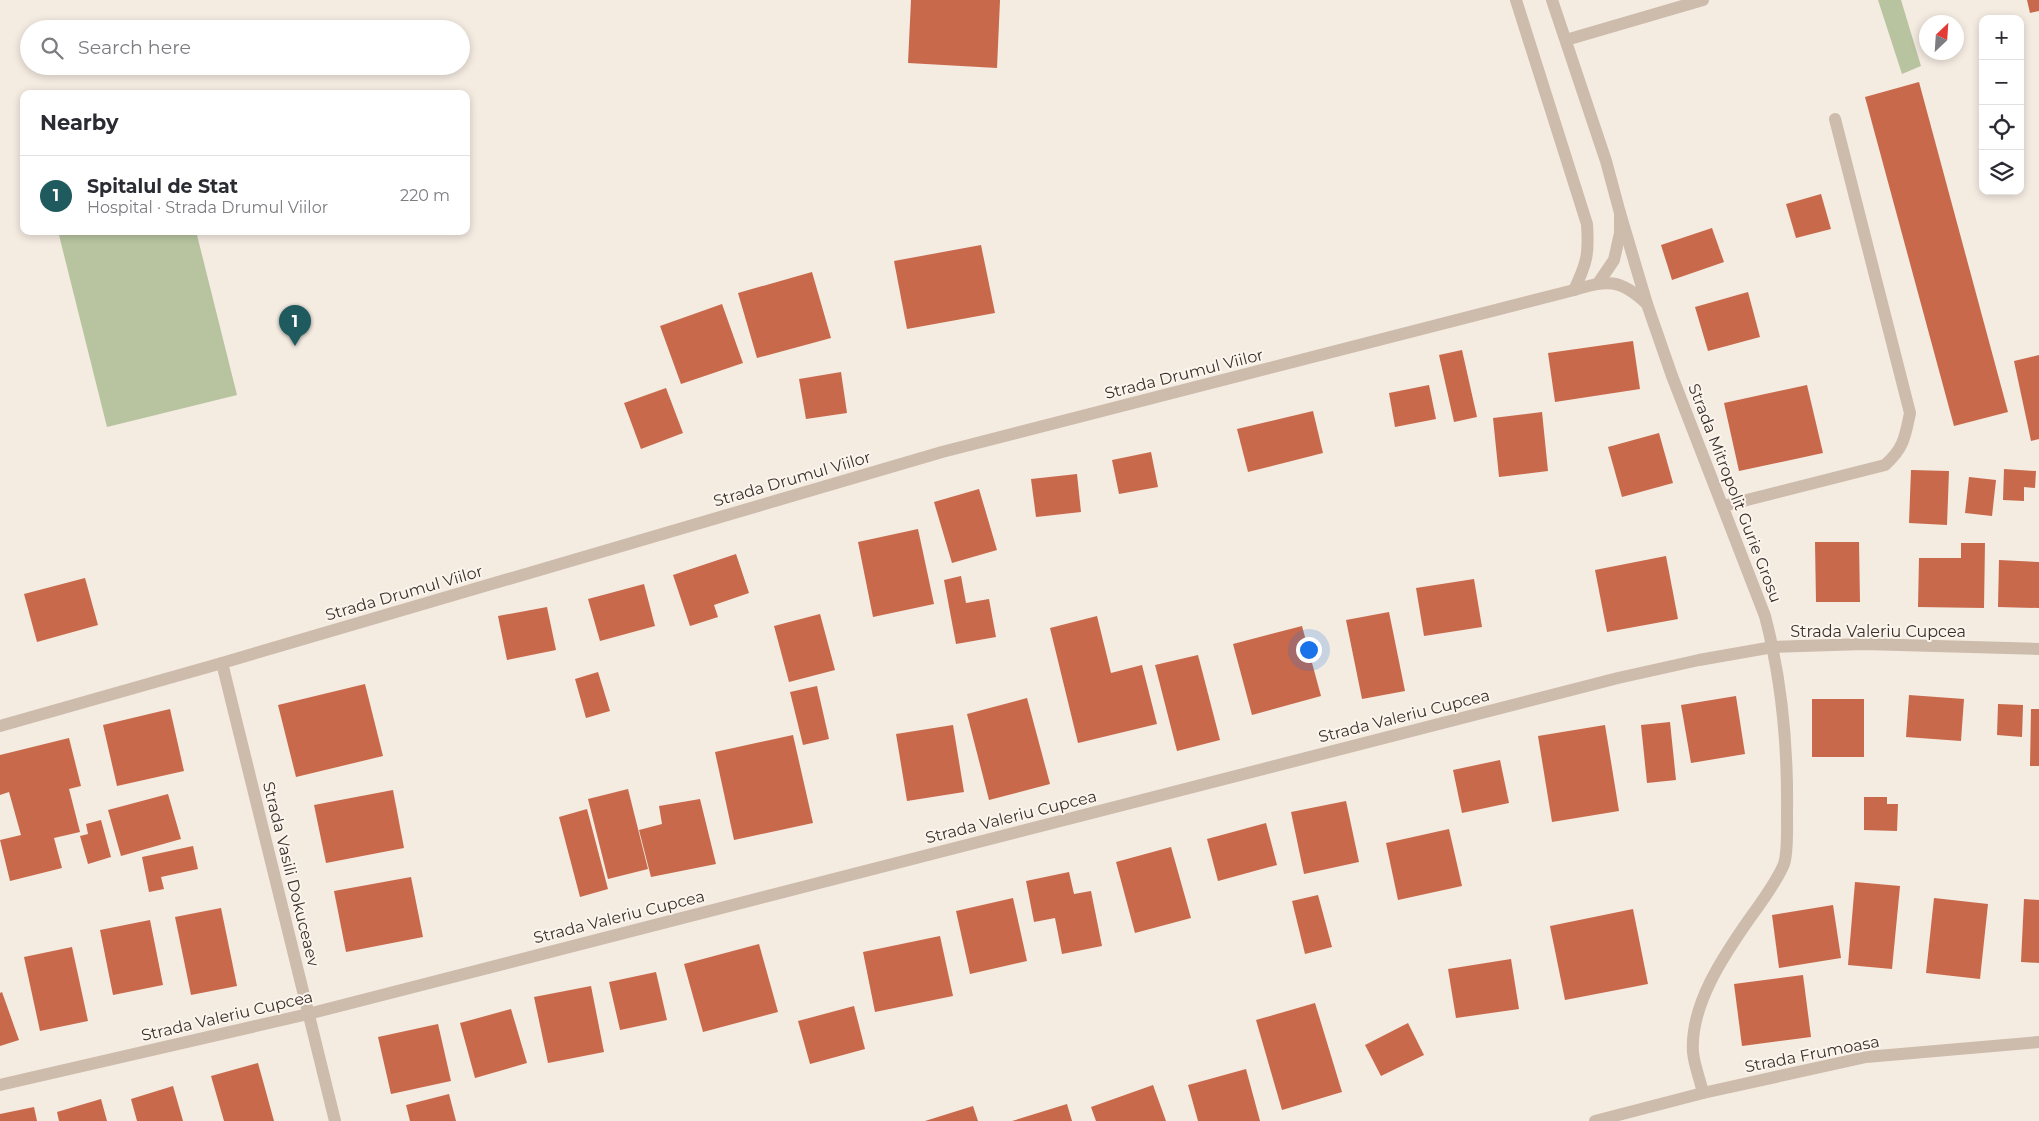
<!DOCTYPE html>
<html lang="en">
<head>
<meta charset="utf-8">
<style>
  :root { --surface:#fff; --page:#f7f7f7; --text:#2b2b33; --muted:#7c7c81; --line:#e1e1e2; --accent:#1f5a5e }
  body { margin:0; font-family:Montserrat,sans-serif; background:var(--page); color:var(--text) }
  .controls { position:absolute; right:15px; top:15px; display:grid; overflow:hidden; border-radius:10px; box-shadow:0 2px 8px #0003 }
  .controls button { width:45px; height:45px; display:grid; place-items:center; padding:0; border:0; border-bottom:1px solid var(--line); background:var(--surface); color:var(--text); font:25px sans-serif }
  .compass { position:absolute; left:1919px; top:15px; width:45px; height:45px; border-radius:50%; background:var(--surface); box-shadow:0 2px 8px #0003; rotate:25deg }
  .you { position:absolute; left:1308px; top:649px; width:18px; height:18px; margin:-12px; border:4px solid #fff; border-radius:50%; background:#1a73e8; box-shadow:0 0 0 8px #1a73e833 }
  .badge { display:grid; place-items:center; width:32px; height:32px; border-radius:50%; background:var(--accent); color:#fff; font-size:16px; font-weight:700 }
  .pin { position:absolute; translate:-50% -41px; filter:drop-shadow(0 1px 2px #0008) }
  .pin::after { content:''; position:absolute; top:26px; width:18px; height:15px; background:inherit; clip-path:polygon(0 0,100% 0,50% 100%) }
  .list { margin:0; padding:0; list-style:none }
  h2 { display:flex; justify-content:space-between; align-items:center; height:65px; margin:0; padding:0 20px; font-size:21px }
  h2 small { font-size:16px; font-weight:400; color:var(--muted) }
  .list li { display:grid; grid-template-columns:32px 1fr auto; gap:15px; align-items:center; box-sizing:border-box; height:80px; padding:0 20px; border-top:1px solid var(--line) }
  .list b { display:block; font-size:19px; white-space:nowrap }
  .list p { margin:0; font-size:16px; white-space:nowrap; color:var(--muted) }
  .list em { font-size:16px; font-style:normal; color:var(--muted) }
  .icon { flex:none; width:28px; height:28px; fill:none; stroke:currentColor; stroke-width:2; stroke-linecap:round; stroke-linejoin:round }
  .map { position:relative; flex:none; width:2039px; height:1121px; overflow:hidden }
  .search { position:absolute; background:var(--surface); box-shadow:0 2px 8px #0003; left:20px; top:20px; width:450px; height:55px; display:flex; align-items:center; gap:12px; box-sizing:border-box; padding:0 18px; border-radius:28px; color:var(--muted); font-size:19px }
  .panel { position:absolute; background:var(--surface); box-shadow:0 2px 8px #0003; left:20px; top:90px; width:450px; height:145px; border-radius:10px }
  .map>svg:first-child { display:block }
</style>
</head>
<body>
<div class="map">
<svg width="2039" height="1121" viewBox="0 0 2039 1121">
  <rect width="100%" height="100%" fill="#f4ebe1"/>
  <g fill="#b8c4a0">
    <path d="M1878,0H1901L1921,66L1902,74Z"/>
    <path d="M58,231H196L237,395L107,427Z"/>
  </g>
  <g fill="#c8694b">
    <path d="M911,0H1000L997,68L908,63Z"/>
    <path d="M2027,0H2039V11L2030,13Z"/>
    <path d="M1919,82L2008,412L1954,426L1865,97Z"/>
    <path d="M1821,194L1831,229L1796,238L1786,204Z"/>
    <path d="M1712,228L1724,262L1672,280L1661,245Z"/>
    <path d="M981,245L995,313L907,329L894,261Z"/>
    <path d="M812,272L831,338L757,358L738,293Z"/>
    <path d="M1748,292L1760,337L1708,351L1695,307Z"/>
    <path d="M722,304L743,363L681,384L660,326Z"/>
    <path d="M1633,341L1640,389L1555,402L1548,353Z"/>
    <path d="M1462,350L1477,417L1454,422L1439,355Z"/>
    <path d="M2039,355V439L2031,441L2014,361Z"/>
    <path d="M841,372L847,413L806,419L799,379Z"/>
    <path d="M1429,385L1436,419L1395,427L1389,393Z"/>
    <path d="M1807,385L1823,453L1739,471L1724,403Z"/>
    <path d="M666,388L683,433L641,449L624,403Z"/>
    <path d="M1313,411L1323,453L1248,472L1237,429Z"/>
    <path d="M1542,412L1548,471L1499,477L1493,418Z"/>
    <path d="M1659,433L1673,483L1622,497L1608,447Z"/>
    <path d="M1151,452L1158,487L1119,494L1112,460Z"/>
    <path d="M2004,469L2036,471L2035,488L2024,487V501L2003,500Z"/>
    <path d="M1911,470L1949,471L1947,525L1909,523Z"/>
    <path d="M1077,474L1081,512L1036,517L1031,479Z"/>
    <path d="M1969,477L1996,480L1992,516L1965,513Z"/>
    <path d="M979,489L997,550L952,563L934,502Z"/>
    <path d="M918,529L934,604L873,617L858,542Z"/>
    <path d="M1815,542H1859L1860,602H1816Z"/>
    <path d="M1961,543H1985L1984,608L1918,607L1919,558H1961Z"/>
    <path d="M736,554L749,593L714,605L718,617L690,626L673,575Z"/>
    <path d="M1666,556L1678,619L1607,632L1595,570Z"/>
    <path d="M1999,560L2039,562V608L1998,607Z"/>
    <path d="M961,576L966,603L989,599L996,637L956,644L944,580Z"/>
    <path d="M85,578L98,625L37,642L24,594Z"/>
    <path d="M1474,579L1482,627L1424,636L1416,588Z"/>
    <path d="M644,584L655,626L600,641L588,599Z"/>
    <path d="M547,607L556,650L507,660L498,616Z"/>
    <path d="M1389,612L1405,691L1362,699L1346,620Z"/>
    <path d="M820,614L835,670L789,682L774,626Z"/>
    <path d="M1097,616L1111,673L1142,665L1157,724L1078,743L1050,628Z"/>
    <path d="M1302,626L1321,696L1252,715L1233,644Z"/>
    <path d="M1198,655L1220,740L1177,751L1155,665Z"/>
    <path d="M598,672L610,711L586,718L575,679Z"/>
    <path d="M365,684L383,756L296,777L278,705Z"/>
    <path d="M817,686L829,739L803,745L790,692Z"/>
    <path d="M1909,695L1964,699L1961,741L1906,737Z"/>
    <path d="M1736,696L1745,754L1691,763L1681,705Z"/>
    <path d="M1027,698L1050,784L989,800L967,714Z"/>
    <rect x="1812" y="699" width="52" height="58"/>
    <path d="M1998,704L2023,705L2022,737L1997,735Z"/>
    <path d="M170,709L184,771L117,786L103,725Z"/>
    <path d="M2031,709H2039V766H2030Z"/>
    <path d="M1670,722L1676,780L1647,783L1641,725Z"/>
    <path d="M953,725L964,792L907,801L896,734Z"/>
    <path d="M1605,725L1619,811L1552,822L1538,736Z"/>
    <path d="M793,735L813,823L734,840L715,752Z"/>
    <path d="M69,738L81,786L69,789L80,832L54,838L62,868L10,881L0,840L21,835L9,792L0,795V755Z"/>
    <path d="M1500,760L1509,803L1462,813L1453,770Z"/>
    <path d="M628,789L648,869L608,879L588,799Z"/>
    <path d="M393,790L404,848L326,863L314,805Z"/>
    <path d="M168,794L181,839L121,856L108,810Z"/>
    <path d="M1864,797H1887V804H1898L1897,831L1864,830Z"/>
    <path d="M700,799L716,864L651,877L639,830L662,824L659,806Z"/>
    <path d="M1346,801L1359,862L1304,874L1291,812Z"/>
    <path d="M587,809L608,889L580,897L559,817Z"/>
    <path d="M101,820L111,857L88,864L80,836L88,834L86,824Z"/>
    <path d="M1266,823L1277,865L1218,881L1207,839Z"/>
    <path d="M1449,829L1462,886L1398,900L1386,843Z"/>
    <path d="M193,846L198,869L161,877L164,889L149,892L142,857Z"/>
    <path d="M1171,847L1191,918L1135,933L1116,862Z"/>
    <path d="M1069,872L1074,894L1091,891L1102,946L1062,954L1055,918L1034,922L1026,881Z"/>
    <path d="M411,877L423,937L346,952L334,891Z"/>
    <path d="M1855,882L1900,886L1892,969L1848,965Z"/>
    <path d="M1318,895L1332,947L1305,954L1292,901Z"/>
    <path d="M1013,898L1027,961L970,974L956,911Z"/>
    <path d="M1934,898L1988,904L1980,979L1926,973Z"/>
    <path d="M2024,899L2039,900V963L2021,962Z"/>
    <path d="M1833,905L1841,958L1779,968L1772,915Z"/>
    <path d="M221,908L237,986L191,995L175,917Z"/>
    <path d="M1633,909L1648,984L1565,1000L1550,926Z"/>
    <path d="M150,920L163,985L113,995L100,930Z"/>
    <path d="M940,936L953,996L875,1012L863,952Z"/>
    <path d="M759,944L778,1012L703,1032L684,964Z"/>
    <path d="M72,947L88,1021L40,1031L24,957Z"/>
    <path d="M1511,959L1519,1009L1456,1018L1448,969Z"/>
    <path d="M656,972L667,1020L620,1030L609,982Z"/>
    <path d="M1803,975L1811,1037L1742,1046L1734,984Z"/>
    <path d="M591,986L604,1052L548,1063L534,997Z"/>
    <path d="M2,992L19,1040L0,1046V993Z"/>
    <path d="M1315,1003L1342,1092L1282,1110L1256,1020Z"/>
    <path d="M854,1006L865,1049L810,1064L798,1021Z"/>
    <path d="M511,1009L527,1063L475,1078L460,1023Z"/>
    <path d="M1408,1023L1424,1055L1381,1076L1365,1045Z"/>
    <path d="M438,1024L451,1081L391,1094L378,1037Z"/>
    <path d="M258,1063L274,1121H224L211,1076Z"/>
    <path d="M1246,1069L1260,1121H1198L1188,1085Z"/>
    <path d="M1153,1085L1166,1121H1096L1091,1107Z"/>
    <path d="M173,1086L183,1121H137L131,1099Z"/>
    <path d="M449,1094L456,1121H410L406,1105Z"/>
    <path d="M101,1099L107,1121H59L57,1112Z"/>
    <path d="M1067,1104L1072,1121H1012Z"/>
    <path d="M973,1106L978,1121H925Z"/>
    <path d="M34,1107L37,1121H0V1114Z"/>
  </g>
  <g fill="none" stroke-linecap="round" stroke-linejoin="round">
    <g stroke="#cdbbac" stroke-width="12">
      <path d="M1566,40L1703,0"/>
      <path d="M1723,506L1885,465C1904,448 1905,437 1910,413L1835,119"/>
    </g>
    <g stroke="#cdbbac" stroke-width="12">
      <path d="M1516,0L1587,224C1589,254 1587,263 1574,290"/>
      <path d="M1552,0L1606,161L1620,213V233L1614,260L1599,282"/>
      <path d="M1620,213L1647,304L1672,376L1765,616C1782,681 1788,747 1787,814C1787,827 1788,852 1784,864C1777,881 1761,903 1750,918C1724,955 1690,1005 1693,1052C1694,1065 1700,1079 1703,1093"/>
      <path d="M222,663L335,1121"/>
      <path d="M0,726L222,663L942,452L1574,290C1607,280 1620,278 1647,304"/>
      <path d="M0,1085L308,1014L1618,678L1699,660L1773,647L1864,644L2039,649"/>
      <path d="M1595,1121L1703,1093L1866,1057L2039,1042"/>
    </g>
  </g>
  <g text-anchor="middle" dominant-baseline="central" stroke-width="4" stroke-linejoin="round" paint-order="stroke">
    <g font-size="16" fill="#3b302b" stroke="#fbf5ee">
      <text transform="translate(1184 374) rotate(-14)">Strada Drumul Viilor</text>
      <text transform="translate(792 479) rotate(-16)">Strada Drumul Viilor</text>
      <text transform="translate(1735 493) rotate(69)">Strada Mitropolit Gurie Grosu</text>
      <text transform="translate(404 593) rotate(-16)">Strada Drumul Viilor</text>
      <text x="1878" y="631">Strada Valeriu Cupcea</text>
      <text transform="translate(1404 716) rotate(-14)">Strada Valeriu Cupcea</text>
      <text transform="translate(1011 817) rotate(-14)">Strada Valeriu Cupcea</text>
      <text transform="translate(291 874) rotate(76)">Strada Vasili Dokuceaev</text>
      <text transform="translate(619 917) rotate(-14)">Strada Valeriu Cupcea</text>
      <text transform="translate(227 1016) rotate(-13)">Strada Valeriu Cupcea</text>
      <text transform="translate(1812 1054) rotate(-11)">Strada Frumoasa</text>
    </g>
  </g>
</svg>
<div class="controls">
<button>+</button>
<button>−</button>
<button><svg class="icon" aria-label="locate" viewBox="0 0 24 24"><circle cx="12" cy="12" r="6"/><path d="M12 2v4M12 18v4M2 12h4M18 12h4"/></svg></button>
<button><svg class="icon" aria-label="layers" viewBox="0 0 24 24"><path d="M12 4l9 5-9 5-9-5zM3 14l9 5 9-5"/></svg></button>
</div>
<svg class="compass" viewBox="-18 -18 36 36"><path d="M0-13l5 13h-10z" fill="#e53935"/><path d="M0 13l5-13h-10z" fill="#7c7c81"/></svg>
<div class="you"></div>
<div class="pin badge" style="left:295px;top:346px">1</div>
<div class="search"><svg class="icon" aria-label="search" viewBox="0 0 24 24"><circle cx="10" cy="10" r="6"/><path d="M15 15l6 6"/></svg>Search here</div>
<section class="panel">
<h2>Nearby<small></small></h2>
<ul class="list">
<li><span class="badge">1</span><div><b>Spitalul de Stat</b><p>Hospital · Strada Drumul Viilor</p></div><em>220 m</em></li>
</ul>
</section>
</div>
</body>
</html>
